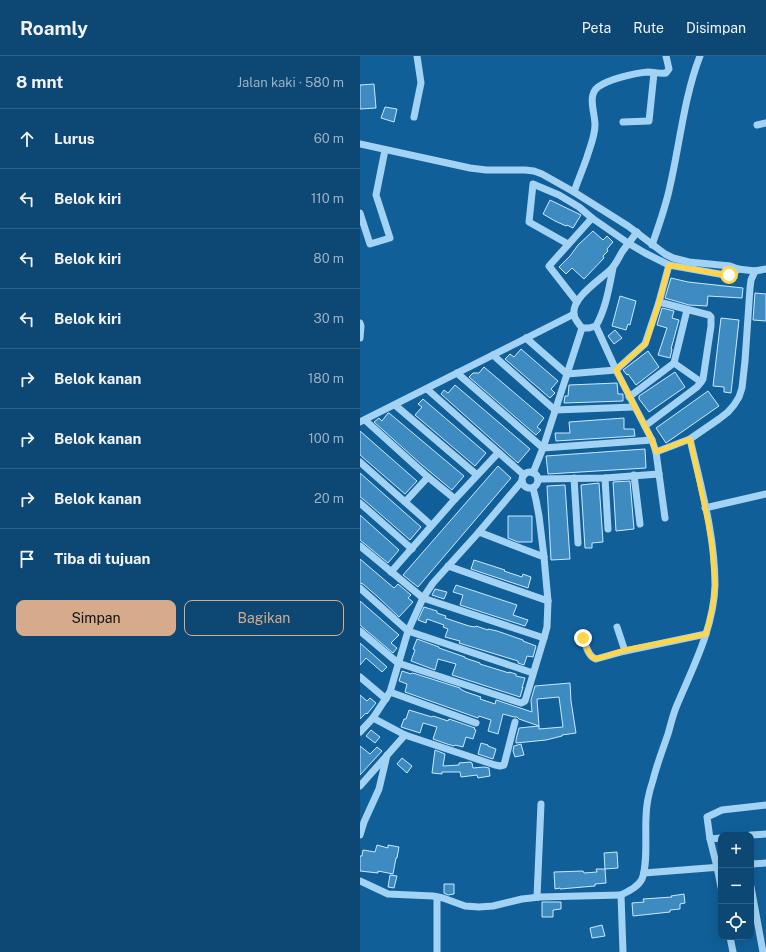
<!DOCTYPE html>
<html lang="id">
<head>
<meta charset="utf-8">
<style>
  :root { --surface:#0d4773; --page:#1b517b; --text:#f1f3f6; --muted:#9ab2c4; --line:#2d5f85; --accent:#d6ab8b }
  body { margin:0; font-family:"Public Sans",sans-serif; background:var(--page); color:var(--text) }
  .controls { position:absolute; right:12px; bottom:12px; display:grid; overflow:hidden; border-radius:8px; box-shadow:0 4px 16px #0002 }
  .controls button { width:36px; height:36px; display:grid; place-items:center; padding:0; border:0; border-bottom:1px solid var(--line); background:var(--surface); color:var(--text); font:20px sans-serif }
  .stop { position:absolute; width:12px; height:12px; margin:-9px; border:3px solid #ffd54a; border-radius:50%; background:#fff }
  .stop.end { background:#ffd54a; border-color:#fff; box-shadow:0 1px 4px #0008 }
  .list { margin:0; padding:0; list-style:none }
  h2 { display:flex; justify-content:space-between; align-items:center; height:52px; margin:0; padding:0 16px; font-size:17px }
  h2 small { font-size:13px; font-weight:400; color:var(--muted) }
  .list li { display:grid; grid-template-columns:26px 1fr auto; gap:12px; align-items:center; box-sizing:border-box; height:60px; padding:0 16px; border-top:1px solid var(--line) }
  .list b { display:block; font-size:15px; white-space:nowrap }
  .list em { font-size:13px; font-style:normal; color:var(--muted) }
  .actions { display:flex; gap:8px; padding:12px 16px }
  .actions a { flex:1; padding:9px 0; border:1px solid var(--accent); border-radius:8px; text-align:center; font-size:14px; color:var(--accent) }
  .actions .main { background:var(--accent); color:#111 }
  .icon { flex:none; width:22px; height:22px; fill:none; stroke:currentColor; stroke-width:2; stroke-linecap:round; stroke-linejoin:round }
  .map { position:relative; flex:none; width:406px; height:896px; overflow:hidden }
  header { display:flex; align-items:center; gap:24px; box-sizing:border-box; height:56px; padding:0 20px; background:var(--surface); border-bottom:1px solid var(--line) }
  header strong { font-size:19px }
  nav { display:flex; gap:22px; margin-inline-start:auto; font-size:14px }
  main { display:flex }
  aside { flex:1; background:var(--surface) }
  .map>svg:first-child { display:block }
</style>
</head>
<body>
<header>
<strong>Roamly</strong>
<nav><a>Peta</a><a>Rute</a><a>Disimpan</a></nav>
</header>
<main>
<aside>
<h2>8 mnt<small>Jalan kaki · 580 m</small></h2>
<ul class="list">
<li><svg class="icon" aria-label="ahead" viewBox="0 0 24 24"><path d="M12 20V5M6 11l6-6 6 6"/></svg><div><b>Lurus</b></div><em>60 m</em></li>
<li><svg class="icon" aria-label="left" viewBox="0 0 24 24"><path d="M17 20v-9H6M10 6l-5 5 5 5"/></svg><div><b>Belok kiri</b></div><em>110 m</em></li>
<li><svg class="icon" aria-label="left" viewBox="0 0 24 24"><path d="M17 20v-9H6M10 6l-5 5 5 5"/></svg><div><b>Belok kiri</b></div><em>80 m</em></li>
<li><svg class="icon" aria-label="left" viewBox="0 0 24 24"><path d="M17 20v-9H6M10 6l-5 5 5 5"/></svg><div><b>Belok kiri</b></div><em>30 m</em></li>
<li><svg class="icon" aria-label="right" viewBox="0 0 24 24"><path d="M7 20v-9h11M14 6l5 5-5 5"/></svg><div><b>Belok kanan</b></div><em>180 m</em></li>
<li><svg class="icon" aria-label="right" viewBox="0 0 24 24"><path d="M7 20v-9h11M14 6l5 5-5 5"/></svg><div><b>Belok kanan</b></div><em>100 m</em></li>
<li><svg class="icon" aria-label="right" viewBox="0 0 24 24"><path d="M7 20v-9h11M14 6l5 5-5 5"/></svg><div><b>Belok kanan</b></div><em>20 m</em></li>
<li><svg class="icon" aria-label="arrive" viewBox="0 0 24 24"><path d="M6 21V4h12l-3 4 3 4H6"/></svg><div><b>Tiba di tujuan</b></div></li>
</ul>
<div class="actions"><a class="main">Simpan</a><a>Bagikan</a></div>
</aside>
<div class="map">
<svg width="406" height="896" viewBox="0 0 406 896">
  <rect width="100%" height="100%" fill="#115f99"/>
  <g fill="#3e8bc2" stroke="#cbe9fe">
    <path d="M14,28L16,52L0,53V29Z"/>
    <path d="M25,51L37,53L34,66L21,62Z"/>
    <path d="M190,144L221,159L213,172L207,169L206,170L195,165L183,158Z"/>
    <path d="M233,175L243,184L247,180L253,186L247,193L248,195L243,200L244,202L224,223L212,212L206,218L199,211L210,200L218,189Z"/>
    <path d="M311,222L328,226L383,232L382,242L348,240L347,250L329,249L305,242Z"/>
    <path d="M395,237L406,238V265L393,264Z"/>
    <path d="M260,240L276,245L270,269L268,268L266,274L252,270Z"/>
    <path d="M302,252L314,255L312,262L319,264L311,293H312L310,302L298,299L307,272L297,269Z"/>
    <path d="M361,262L379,264L371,337L364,336V331L353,330Z"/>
    <path d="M255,274L262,282L254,288L248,280Z"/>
    <path d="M161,293L198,325L191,333L195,337L190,342L145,303L150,298L154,301Z"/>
    <path d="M288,295L299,311L276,329L268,318L267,319L263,314Z"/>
    <path d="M124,311L184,362L177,371L181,374L176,379L109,321L113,317H119Z"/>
    <path d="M315,316L325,331L289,356L279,343V340Z"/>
    <path d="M257,327L258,338H263V345L204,347L205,340H208L209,329Z"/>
    <path d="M95,329L170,393L158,407L81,338L84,334L88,337Z"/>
    <path d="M348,335L359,350L306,387L296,372Z"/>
    <path d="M63,343L126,397L115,410L55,359L62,351L58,348Z"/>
    <path d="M28,357H29L104,420L92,434L62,409L14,366L19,362L22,365Z"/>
    <path d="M264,362V373H274L275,380L196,385L195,377H210L209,366Z"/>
    <path d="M0,375L57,425L45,438L0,399Z"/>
    <path d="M285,393L286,412L188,418L186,400Z"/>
    <path d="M138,410L151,422L58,531L43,519Z"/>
    <path d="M0,417L61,471L50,484L3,443L0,441Z"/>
    <path d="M270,425L274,473L256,475L253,426Z"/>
    <path d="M239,427L243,486L232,487V492H225L221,429Z"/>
    <path d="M205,429L210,503L191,504L187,430Z"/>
    <path d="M0,459L39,494L28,507L0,484Z"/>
    <path d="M148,460H172V486H158L148,482Z"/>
    <path d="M0,503L34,532L38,528L51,539L48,542L53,546L39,561L18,541L3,528L0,527Z"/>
    <path d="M114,504L145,514L144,515L162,521L163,518L171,521L168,532L111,513Z"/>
    <path d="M96,529L157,549L153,559L168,564L165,570L100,549L103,539L93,536Z"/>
    <path d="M75,533L87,536L84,543L72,539Z"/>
    <path d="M0,545L39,579L31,587L37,592L33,597L0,569Z"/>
    <path d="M64,551L77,555V557L86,560L85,562L109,570L115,571L116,570L128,574V573L137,575L163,584V585L176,590L173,601L167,600L164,609L158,607V605L99,587L100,585L85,581L88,573L83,571L84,569L67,563L66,567L58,564Z"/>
    <path d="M57,583L79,591V592L105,601V602L120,607V608L149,617V616L156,618V620L165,622L162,632L163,631L160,641L92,619L96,608L78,603L75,614L51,605L55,594L53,593Z"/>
    <path d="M0,587L27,611L22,616L6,602L0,609Z"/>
    <path d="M42,615L51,618L52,617L56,618L100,632V633L106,636L121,641L120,643L135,648L136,644L172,656L171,644L175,630L210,627L211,645L216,677L202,679V680L186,684L156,687V684L159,672L179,670V673L203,671L199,641L177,643L179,670L159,663L157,661H154L143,658L138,678L128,675L131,664L119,660L118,662L45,636L47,628L39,625Z"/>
    <path d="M0,639L7,645L10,642L16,647L7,658L6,657L0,663Z"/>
    <path d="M49,654L72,661L73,660L88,665L89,663L115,672L114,673L116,674L113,683L106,681L103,691L95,689L94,690L87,688L73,683L77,671L63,667L60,677L41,671L44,663H46Z"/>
    <path d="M11,674L20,681L15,687L6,680Z"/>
    <path d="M121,687L128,689V690L136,693L133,703L118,698Z"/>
    <path d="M161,688L164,699L155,701L153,695L154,690Z"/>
    <path d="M0,690L10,698L17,691L22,695L0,719Z"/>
    <path d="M75,694L85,698L83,710L99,709V707L110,706L112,707L113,712L124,711L129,712L130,720L118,722L117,719L101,721L100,716H82V718L72,717Z"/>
    <path d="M42,702L52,710L47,717L37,708Z"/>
    <path d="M17,789L28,792V789L39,791L37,802H36L33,818L18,815V817L0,815V800H2L3,794L15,796Z"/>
    <path d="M257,796L258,812L245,813L244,797Z"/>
    <path d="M236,813H245L246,827L235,828V830L200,833V832L195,833L194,816L223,815L224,817L237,816Z"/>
    <path d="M30,819L37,820L34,832L28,831Z"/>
    <path d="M84,828H94V838L88,839L84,837Z"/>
    <path d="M324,838L325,847L320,848V853L310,854V856L273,860L272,847L284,846L283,843L312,841L311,840Z"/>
    <path d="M182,846H201V853L193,854V861H182Z"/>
    <path d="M242,869L245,880L232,882L230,872Z"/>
  </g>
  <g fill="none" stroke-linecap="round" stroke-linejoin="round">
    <g stroke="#a3d3f4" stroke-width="7">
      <path d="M54,61L61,27L57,0"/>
      <path d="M263,66L289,65L294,17"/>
      <path d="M397,69L406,67"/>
      <path d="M0,88L110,112L126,114H165L174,115L182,118L214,136L268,170L305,198L313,202L329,206L370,210L378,213L395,215L406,213"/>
      <path d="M214,136C218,124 223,113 227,101C230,91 235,80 235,69C235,57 227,39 238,31C249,23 275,17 288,16C294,16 300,18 306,17L309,13L306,0"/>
      <path d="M0,157L10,188L30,182L16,139L25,94"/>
      <path d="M208,188L169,166L173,128L199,139L219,151L232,162L268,187L285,197L309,209L365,219L373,218L378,213"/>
      <path d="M292,189C299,169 306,150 310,130C320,87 324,41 340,0"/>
      <path d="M253,212C249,232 246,252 236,270L229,272H222C219,268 215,264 214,259C211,241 242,223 252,212C256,208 259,201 262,196C267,189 272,183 277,176"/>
      <path d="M217,246L189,210L232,162"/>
      <path d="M0,267L1,270L0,282"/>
      <path d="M236,270L256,314L292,384L296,396L305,462"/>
      <path d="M166,282L207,318L256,314L285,288L299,246L309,209"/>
      <path d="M133,299L195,354L274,351"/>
      <path d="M314,307L341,326"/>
      <path d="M97,317L183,392L292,384"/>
      <path d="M67,333L164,419"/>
      <path d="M269,341L314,307L327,254"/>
      <path d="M35,349L117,419"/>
      <path d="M5,364L68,421L95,443"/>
      <path d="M0,366L214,258"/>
      <path d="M285,370L337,331L341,326L343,323L351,270V261L349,259L299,246"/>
      <path d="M296,396L330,383"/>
      <path d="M0,406L71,469"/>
      <circle cx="170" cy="424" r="8"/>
      <path d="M173,417L183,392L222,272"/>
      <path d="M274,419L280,468"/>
      <path d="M214,422L218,487"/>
      <path d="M245,422L248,473"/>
      <path d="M178,423L245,422L299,418"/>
      <path d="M45,446L68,421"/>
      <path d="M0,447L52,493"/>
      <path d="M345,452L406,438"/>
      <path d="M119,476L184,501"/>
      <path d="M0,490L63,542L184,582"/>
      <path d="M88,510L188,545"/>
      <path d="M31,516L95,443L138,397"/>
      <path d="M0,532L48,575L173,617"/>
      <path d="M257,571L265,595"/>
      <path d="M0,575L38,607L161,647L165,645L184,582L187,571L188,545L184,501L179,460L176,444L173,432"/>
      <path d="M223,582C226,589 228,601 236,603L265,595L346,578"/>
      <path d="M0,621L26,643"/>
      <path d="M30,636L116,667"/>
      <path d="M13,662L45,679L135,709L140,710L144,709L155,666"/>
      <path d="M0,676L13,662L30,636L48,575L63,542L73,527L119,476L162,425"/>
      <path d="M0,730L45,679"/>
      <path d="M0,779L4,766L19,733L27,699"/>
      <path d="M391,779L406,778"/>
      <path d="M361,782L350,783L357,811L361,831"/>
      <path d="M350,783L347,761L362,754L406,749"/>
      <path d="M391,808L406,807"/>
      <path d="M284,817L361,811"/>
      <path d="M0,825L28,838L73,840L83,842L105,850L119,851L133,850L162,843L180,841L261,839"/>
      <path d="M391,831L403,896"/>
      <path d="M177,841L181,748"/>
      <path d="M370,881L373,896"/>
      <path d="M77,896V841"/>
      <path d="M263,896L261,839C269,835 278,831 282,823C288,808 285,779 286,762C286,750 289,736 293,724C297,708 303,693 308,678C311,668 313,658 317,649C333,611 354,571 355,529C355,479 341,431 330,383L359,363L368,356L374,349L379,341L382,332L385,305L390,232L391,224L395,215"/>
    </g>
  </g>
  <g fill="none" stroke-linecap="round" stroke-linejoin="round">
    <path stroke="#ffd54a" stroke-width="5" d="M223,582C226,589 228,601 236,603L265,594L346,578L353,549L355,529L352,490L348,466L330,383L296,396L292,384L256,314L286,287L299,246L309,209L365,219H369"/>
  </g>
</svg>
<div class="controls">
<button>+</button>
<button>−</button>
<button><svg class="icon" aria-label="locate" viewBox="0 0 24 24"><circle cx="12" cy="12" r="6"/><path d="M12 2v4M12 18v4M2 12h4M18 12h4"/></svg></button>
</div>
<div class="stop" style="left:369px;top:219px"></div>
<div class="stop end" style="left:223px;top:582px"></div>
</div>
</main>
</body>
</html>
